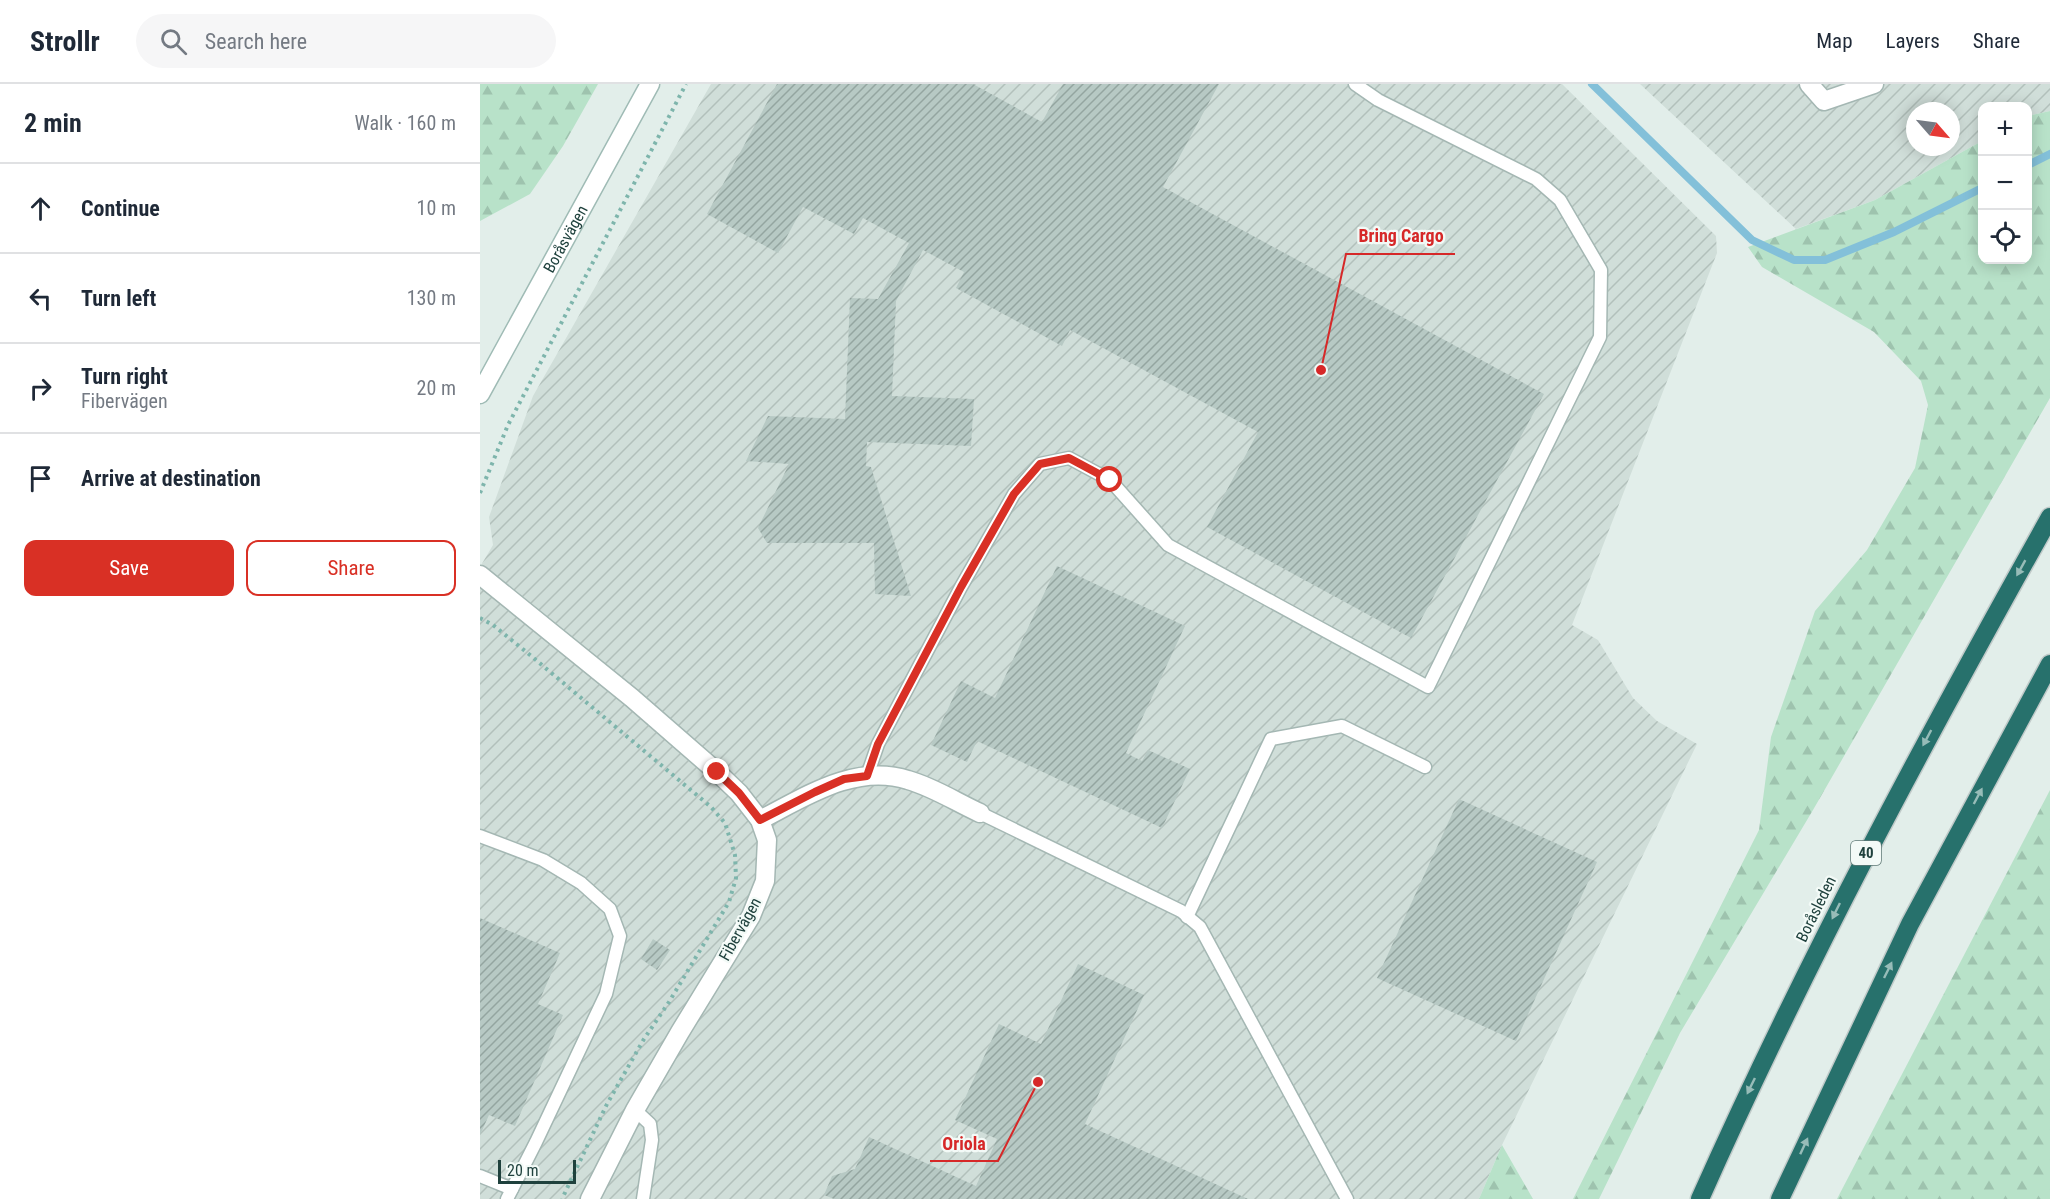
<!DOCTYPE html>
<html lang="en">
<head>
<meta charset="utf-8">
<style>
  :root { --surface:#fff; --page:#f6f6f7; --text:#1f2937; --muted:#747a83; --line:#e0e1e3; --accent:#d93025 }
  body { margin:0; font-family:"Roboto Condensed",sans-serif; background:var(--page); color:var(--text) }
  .controls { position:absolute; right:18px; top:18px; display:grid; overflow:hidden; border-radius:12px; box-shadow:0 3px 15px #0003 }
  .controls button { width:54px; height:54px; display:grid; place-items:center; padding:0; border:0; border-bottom:2px solid var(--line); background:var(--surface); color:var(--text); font:30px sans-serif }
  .compass { position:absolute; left:1426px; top:18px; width:54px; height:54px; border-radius:50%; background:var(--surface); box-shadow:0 3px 15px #0003; rotate:118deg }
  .scale { position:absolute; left:18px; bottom:15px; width:78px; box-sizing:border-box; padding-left:6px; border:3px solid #1f413d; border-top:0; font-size:16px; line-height:21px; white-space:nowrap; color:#1f413d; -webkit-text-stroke:4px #f3faf7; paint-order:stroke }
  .stop { position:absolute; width:18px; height:18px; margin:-14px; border:4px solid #d93025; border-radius:50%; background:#fff }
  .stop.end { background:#d93025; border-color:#fff; box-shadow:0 2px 6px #0008 }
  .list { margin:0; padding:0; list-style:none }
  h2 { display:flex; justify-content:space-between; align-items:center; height:78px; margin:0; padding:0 24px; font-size:26px }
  h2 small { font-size:20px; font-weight:400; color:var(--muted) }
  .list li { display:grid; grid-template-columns:39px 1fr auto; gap:18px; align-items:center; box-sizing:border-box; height:90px; padding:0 24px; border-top:2px solid var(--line) }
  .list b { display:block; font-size:22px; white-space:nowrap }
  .list p { margin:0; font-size:20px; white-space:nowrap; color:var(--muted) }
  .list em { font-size:20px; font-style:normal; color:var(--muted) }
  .actions { display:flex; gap:12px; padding:18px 24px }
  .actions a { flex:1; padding:14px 0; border:2px solid var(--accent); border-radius:12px; text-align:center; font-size:21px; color:var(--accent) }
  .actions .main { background:var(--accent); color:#fff }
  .icon { flex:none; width:33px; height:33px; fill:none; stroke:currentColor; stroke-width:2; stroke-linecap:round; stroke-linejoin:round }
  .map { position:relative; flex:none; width:1570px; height:1115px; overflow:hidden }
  header { display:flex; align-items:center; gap:36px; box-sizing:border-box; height:84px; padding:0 30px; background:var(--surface); border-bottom:2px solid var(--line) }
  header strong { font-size:28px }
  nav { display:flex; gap:33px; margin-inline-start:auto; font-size:21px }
  .search { width:420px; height:54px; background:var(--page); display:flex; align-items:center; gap:15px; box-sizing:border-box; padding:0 21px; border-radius:33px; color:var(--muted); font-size:22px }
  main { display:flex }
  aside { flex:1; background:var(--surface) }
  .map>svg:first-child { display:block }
</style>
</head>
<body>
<header>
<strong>Strollr</strong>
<div class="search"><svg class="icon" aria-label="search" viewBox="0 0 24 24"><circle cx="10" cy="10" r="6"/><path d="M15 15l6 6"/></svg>Search here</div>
<nav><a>Map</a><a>Layers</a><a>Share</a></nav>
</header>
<main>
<aside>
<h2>2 min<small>Walk · 160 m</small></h2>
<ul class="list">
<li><svg class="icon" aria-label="ahead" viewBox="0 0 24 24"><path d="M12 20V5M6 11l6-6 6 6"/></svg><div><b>Continue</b></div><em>10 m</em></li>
<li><svg class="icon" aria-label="left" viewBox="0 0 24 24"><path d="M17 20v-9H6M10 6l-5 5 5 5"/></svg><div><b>Turn left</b></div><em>130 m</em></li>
<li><svg class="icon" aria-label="right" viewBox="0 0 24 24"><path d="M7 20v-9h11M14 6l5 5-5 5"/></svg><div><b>Turn right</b><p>Fibervägen</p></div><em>20 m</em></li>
<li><svg class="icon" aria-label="arrive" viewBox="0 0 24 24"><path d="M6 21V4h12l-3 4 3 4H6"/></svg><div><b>Arrive at destination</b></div></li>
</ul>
<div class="actions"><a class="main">Save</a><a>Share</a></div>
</aside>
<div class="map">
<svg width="1570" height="1115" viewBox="0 0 1570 1115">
  <defs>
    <pattern id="industrial-furrows" width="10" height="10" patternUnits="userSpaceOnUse" patternTransform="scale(1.5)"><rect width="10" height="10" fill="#d0ded9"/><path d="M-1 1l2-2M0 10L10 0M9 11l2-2" fill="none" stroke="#b2c0bb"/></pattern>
    <pattern id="forest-firs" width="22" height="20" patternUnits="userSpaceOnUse" patternTransform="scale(1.5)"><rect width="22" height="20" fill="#b8e2c9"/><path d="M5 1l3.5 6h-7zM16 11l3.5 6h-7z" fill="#9ec3ae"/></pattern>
    <pattern id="building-hatch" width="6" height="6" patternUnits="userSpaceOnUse" patternTransform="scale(1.5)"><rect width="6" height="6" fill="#b7c9c4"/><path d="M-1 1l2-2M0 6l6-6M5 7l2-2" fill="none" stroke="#94a5a0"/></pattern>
  </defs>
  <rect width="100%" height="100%" fill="#e2eeea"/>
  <g fill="url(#industrial-furrows)" fill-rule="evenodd">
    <path d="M231,0H1082L1236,152L1237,169L1092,541L1118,556L1153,614L1177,637L1217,660L1022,1061L999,1115H0V483L13,461L9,433L53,312Z"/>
    <path d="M1160,0H1570V27L1548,32V22H1502V57L1395,116L1316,145ZM1435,27H1471V63H1435Z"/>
  </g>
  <g fill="url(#forest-firs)">
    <path d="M0,0H118L83,62L50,110L0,137Z"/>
    <path d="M1570,27V314L1333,726L1200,949L1119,1115H1093L1279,746L1291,653L1335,527L1387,466L1435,384L1448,321L1441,297L1394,248L1282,183L1268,163L1395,116L1502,57V176H1548V32Z"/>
    <path d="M1570,706V1115H1357Z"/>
    <path d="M1022,1061L1053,1115H999Z"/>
  </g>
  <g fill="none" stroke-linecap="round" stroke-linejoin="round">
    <g stroke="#83c0d9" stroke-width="8">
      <path d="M1112,0L1272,156L1314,176H1345L1414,148L1502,104"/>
      <path d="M1548,81L1570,70"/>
    </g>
  </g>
  <g fill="url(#building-hatch)">
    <path d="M297,0H493L562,38L583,0H739L683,103L1064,310L931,554L727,443L778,348L590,246L582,262L476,204L484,188L443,166L416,217L412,312L494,315L491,362L387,358L386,382L391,383L431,512L395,510L394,459H287L278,444L309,380L266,377L288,332L365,335L370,214L398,215L429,159L383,134L374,150L323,123L298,169L227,130Z"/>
    <path d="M577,482L705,542L646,669L662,677L668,666L710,685L682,744L497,657L487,678L451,661L481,597L515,614Z"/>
    <path d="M979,715L1117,778L1036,957L897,894Z"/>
    <path d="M0,834L80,869L58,920L83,931L35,1042L9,1031L0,1051Z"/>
    <path d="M173,855L190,866L177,886L161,875Z"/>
    <path d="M598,880L664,911L605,1040L768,1115H354L344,1111L352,1092L375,1085L389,1053L496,1102L517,1055L475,1036L519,940L561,960Z"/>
  </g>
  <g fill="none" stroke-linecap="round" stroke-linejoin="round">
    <g stroke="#a4b7b3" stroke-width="15">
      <g id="lane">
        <path d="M387,692L398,660L481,503L534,410L560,380L589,374L630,396L688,461L948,603L1120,253L1121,186L1080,116L1056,95L898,16L875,0"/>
        <path d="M500,729L701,827L720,843L867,1115"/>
        <path d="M0,752L63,776L101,799L130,825L140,852L126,910L56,1058L27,1115"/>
        <path d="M707,833L791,655L862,642L945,683"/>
        <path d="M155,1026L170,1040L172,1056L163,1115"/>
        <path d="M0,1092L32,1105"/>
      </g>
    </g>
    <g stroke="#a4b7b3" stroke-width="21">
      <g id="street">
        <path d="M1329,0L1344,17L1394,0"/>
        <path d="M0,491L152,614L237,688L259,709L280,736L287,756L285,797L271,832L200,948L155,1026L110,1115"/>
        <path d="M280,736C325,713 375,679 428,696C453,703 476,718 500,729"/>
      </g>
    </g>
    <g stroke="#9fbbb5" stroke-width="21">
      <g id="secondary">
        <path id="s1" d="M0,310L170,0"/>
      </g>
    </g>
    <g stroke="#c0cac9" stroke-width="21">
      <g id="highway">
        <path d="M1220,1115C1324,881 1445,656 1570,433"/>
        <path d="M1300,1115L1430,840L1570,580"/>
      </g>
    </g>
    <g stroke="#7eb5ac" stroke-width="4" stroke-dasharray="3 4.5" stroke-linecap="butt">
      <path d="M0,409L28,341L206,0"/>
      <path d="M0,534L13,541L50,571L231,723L245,739L255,771L256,794L249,818L189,918L164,955L127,1020L82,1115"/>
    </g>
    <use href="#lane" stroke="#fff" stroke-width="12"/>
    <use href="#street" stroke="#fff" stroke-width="18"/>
    <use href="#secondary" stroke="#fff" stroke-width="18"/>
    <use href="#highway" stroke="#27716c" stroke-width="18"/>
  </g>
  <defs><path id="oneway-solid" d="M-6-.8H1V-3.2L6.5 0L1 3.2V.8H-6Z" transform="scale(1.5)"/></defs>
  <g fill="#97bcb8">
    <use href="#oneway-solid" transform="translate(1541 484) rotate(119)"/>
    <use href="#oneway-solid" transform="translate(1447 654) rotate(118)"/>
    <use href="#oneway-solid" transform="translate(1498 712) rotate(-62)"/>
    <use href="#oneway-solid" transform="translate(1356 827) rotate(116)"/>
    <use href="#oneway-solid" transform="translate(1408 886) rotate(-64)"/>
    <use href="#oneway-solid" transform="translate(1271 1002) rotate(116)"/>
    <use href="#oneway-solid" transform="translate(1324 1062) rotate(-65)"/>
  </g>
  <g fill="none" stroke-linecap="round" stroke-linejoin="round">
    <path stroke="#d93025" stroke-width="8" d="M237,688L259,709L280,736L335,708L364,695L387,692L398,660L481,503L534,410L560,380L589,374L630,396"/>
  </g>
  <g text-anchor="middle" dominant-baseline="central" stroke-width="4.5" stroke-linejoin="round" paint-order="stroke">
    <rect fill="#f3faf7" stroke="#5f7875" stroke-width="1.5" x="1371" y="757" width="30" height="24" rx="4.5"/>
    <g font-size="15" font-weight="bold" fill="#1f413d">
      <text x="1386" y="769">40</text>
    </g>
    <g font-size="16" fill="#1f413d" stroke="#f3faf7">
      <text stroke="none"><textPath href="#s1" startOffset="177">Boråsvägen</textPath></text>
      <text transform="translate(1336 825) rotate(-64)">Boråsleden</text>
      <text transform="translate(260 845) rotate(-61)">Fibervägen</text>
    </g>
  </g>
  <path fill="none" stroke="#d62828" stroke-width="2" d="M841 286L866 170H975M558 998L518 1077H450"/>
  <g fill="#d62828" stroke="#f3faf7" stroke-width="2">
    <circle cx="841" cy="286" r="6"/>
    <circle cx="558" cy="998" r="6"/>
  </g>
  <g font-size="18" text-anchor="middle" font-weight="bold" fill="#d62828" stroke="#f3faf7" stroke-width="4.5" stroke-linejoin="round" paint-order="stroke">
    <text x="921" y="158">Bring Cargo</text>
    <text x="484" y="1066">Oriola</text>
  </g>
</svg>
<div class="controls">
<button>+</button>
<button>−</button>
<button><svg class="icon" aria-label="locate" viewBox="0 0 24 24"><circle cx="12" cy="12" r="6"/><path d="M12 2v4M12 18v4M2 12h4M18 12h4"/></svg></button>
</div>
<svg class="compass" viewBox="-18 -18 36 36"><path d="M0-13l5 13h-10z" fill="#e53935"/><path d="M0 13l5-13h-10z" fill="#747a83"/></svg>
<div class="scale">20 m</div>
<div class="stop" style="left:630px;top:396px"></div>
<div class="stop end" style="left:237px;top:688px"></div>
</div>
</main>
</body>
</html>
